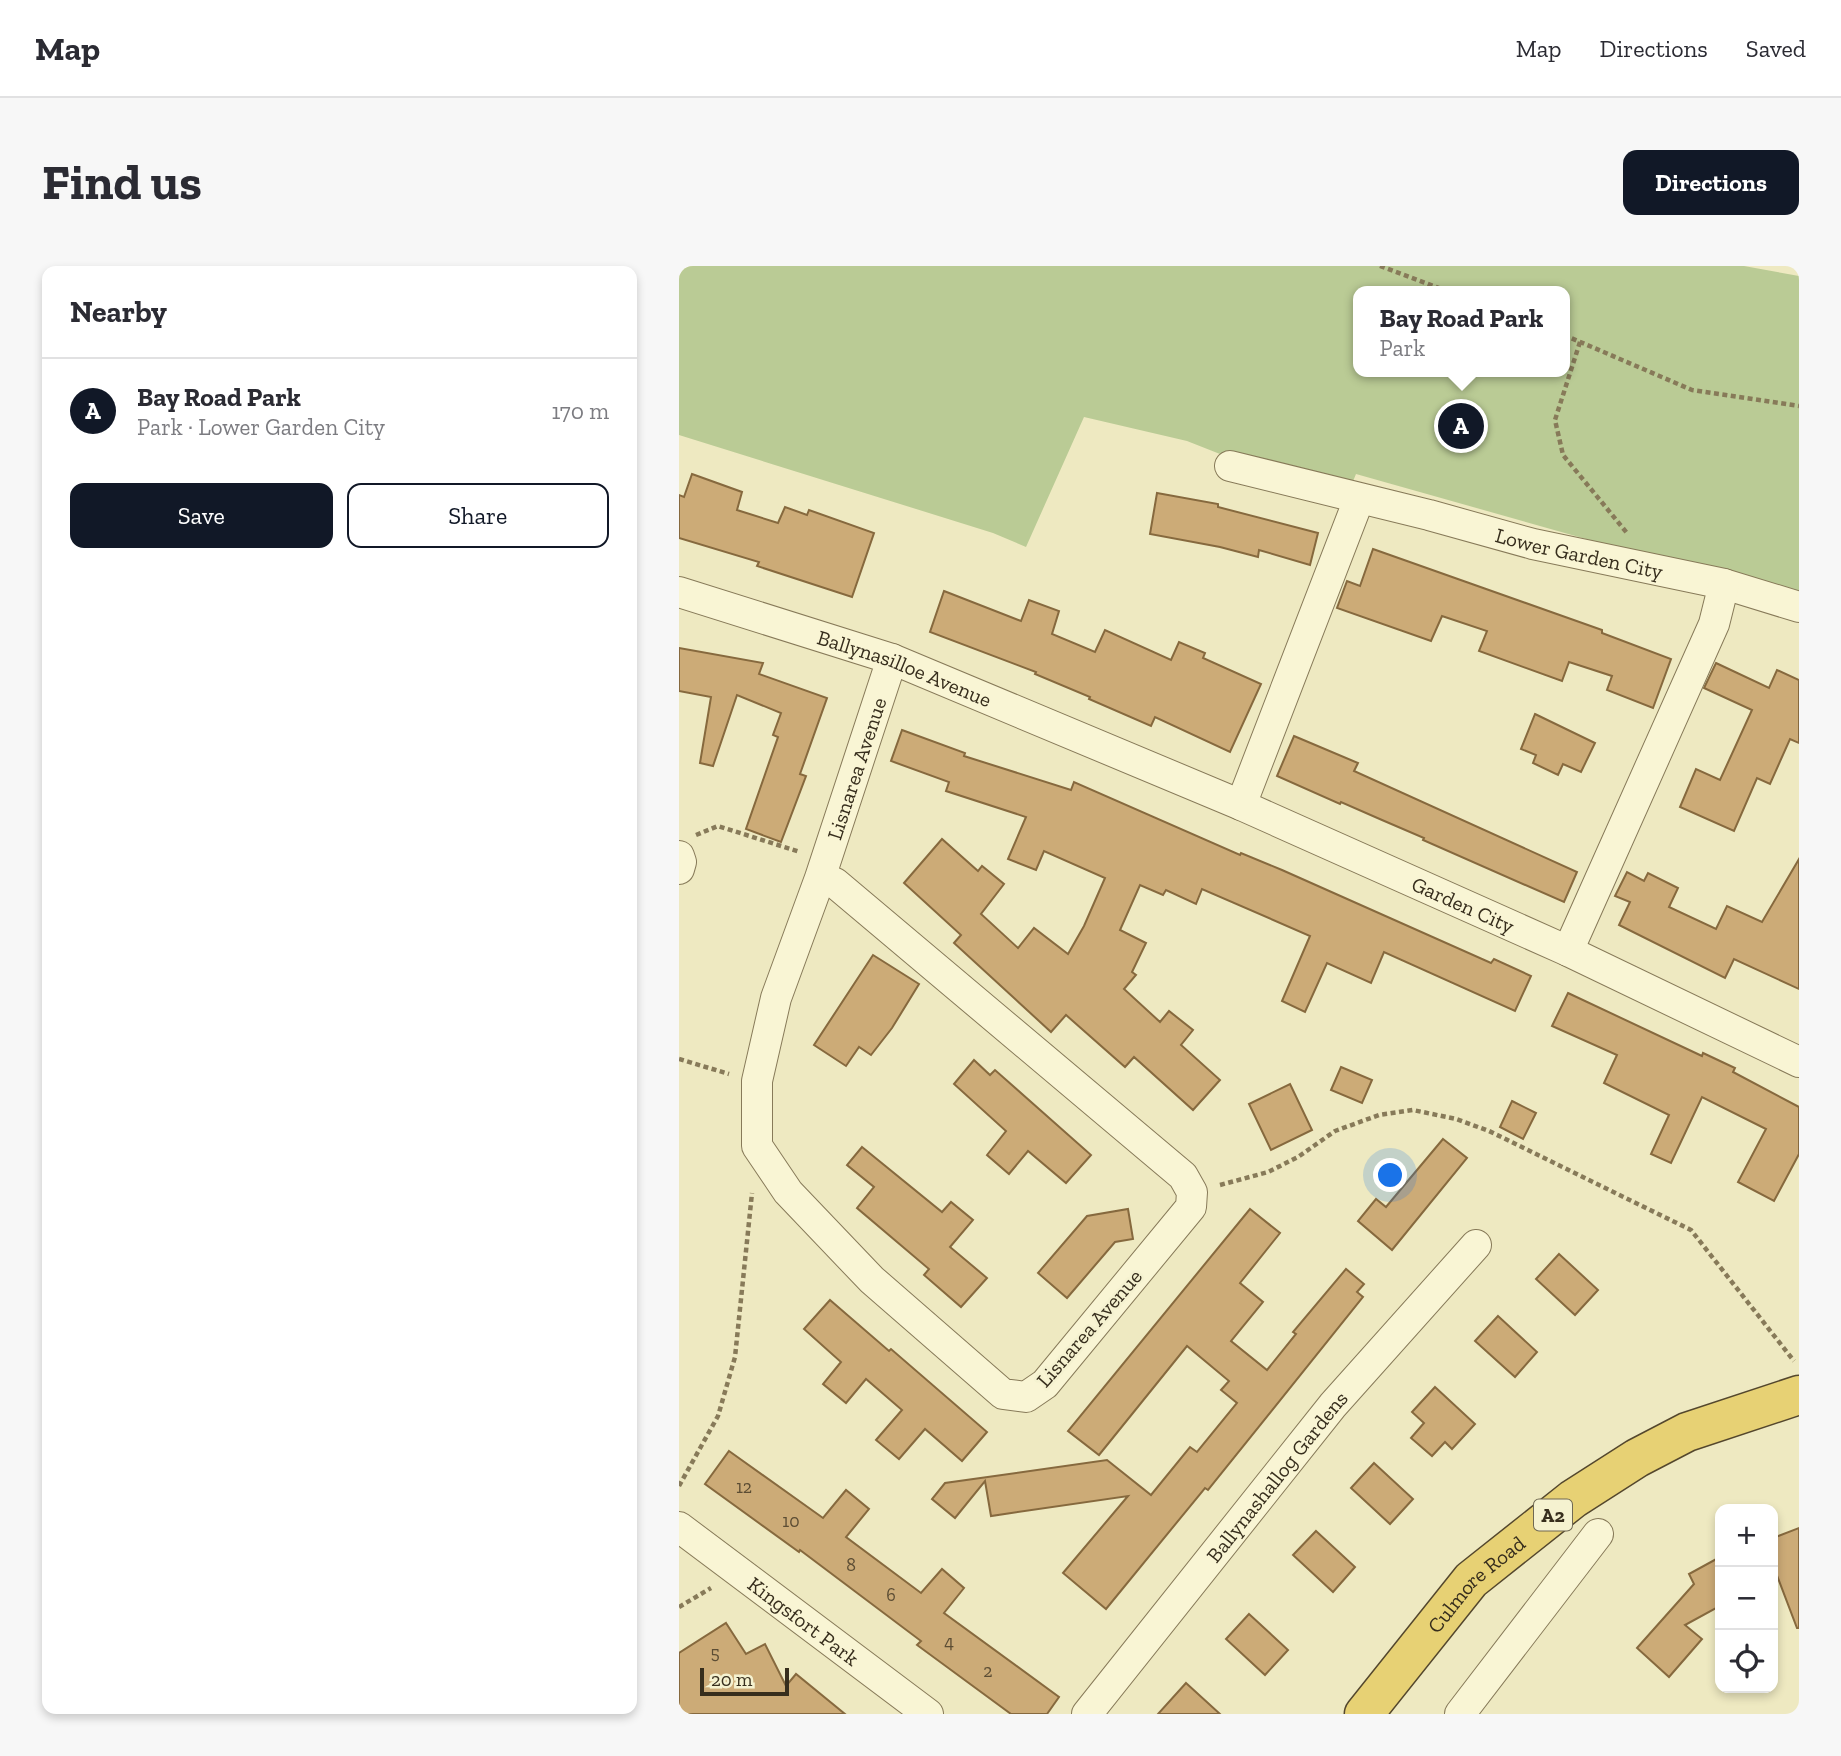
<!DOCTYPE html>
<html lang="en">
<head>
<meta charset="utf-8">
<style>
  :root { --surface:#fff; --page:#f7f7f7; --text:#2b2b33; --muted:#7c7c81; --line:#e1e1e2; --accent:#111827 }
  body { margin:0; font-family:"Zilla Slab",serif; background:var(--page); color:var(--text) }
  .controls { position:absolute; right:21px; bottom:21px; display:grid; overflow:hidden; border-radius:14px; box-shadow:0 4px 10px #0003 }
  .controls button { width:63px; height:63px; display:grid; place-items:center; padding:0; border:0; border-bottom:2px solid var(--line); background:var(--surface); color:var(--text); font:35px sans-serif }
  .scale { position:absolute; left:21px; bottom:18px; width:89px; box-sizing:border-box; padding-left:7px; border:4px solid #372e1d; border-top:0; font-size:19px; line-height:24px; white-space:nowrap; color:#372e1d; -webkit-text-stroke:5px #f5f2d0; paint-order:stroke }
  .you { position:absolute; left:712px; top:910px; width:24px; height:24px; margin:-18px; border:5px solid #fff; border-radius:50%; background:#1a73e8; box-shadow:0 0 0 10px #1a73e833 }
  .badge { display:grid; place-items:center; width:46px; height:46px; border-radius:50%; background:var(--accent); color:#fff; font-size:23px; font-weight:700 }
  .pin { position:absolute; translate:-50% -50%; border:4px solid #fff; box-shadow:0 2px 7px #0006 }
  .popup { position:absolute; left:674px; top:20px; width:217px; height:91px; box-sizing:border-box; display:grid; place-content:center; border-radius:14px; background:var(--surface); filter:drop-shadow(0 2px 5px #0005); font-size:23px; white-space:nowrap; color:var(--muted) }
  .popup b { font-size:26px; color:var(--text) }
  .popup::after { content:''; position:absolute; left:50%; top:100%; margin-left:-14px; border:14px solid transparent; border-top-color:var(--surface) }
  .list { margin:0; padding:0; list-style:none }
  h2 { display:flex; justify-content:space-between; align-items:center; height:91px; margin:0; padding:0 28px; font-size:30px }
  h2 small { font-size:23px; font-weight:400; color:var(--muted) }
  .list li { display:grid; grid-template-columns:46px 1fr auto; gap:21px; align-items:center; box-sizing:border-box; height:105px; padding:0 28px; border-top:2px solid var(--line) }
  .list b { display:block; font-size:26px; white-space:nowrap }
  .list p { margin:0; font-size:23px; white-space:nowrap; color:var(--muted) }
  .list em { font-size:23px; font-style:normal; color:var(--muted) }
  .actions { display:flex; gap:14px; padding:21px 28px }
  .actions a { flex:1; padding:16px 0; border:2px solid var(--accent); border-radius:14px; text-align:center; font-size:24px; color:var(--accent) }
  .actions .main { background:var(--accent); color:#fff }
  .icon { flex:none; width:38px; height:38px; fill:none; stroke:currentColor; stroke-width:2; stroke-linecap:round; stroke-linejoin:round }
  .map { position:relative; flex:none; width:1120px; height:1448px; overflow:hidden; border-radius:14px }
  header { display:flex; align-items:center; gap:42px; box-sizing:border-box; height:98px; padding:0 35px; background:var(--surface); border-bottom:2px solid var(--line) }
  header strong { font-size:33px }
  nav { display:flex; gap:38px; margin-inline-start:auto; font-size:24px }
  .intro { display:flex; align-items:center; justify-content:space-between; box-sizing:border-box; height:168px; padding:0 42px }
  h1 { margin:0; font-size:49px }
  .button { padding:18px 32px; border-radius:14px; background:var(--accent); color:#fff; font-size:24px; font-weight:700 }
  main { display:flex; gap:42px; padding:0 42px }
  aside { flex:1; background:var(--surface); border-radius:14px; box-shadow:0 4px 10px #0003 }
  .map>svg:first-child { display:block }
</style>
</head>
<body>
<header>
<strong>Map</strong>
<nav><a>Map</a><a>Directions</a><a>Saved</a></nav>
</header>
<div class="intro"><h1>Find us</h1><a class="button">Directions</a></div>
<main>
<aside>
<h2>Nearby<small></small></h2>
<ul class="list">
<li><span class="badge">A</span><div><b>Bay Road Park</b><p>Park · Lower Garden City</p></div><em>170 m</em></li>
</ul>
<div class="actions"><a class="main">Save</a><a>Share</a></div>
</aside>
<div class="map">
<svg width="1120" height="1448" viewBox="0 0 1120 1448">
  <rect width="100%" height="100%" fill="#eee9c1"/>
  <path fill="#bacb95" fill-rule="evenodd" d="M0,0H1065L1120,10V333L677,208L665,237L508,175L405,151L347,281L314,267L0,169ZM679,25H885V106H679Z"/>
  <g fill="#ccab77" stroke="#86693e" stroke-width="2">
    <path d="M13,208L63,226L58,244L99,257L106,241L128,249L130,244L195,267L173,331L78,300L80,296L0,272V229L5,231Z"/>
    <path d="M478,227L539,238V241L639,267L631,299L580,284L579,291L541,281L471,268Z"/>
    <path d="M694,283L923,364V367L992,393L974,442L928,424L933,410L890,396L883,415L800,385L808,365L763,350L752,375L658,342L668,315L681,320Z"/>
    <path d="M265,325L342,355L350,334L380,345L373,368L416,386L426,364L492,394L500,376L526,387L524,392L582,418L551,486L476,451L472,460L410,433L411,431L356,408L357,406L251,366Z"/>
    <path d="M0,382L84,397L80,408L148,432L121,508L127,510L102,576L67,563L99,471L94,469L102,447L58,429L34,500L21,497L32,431L0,425Z"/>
    <path d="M1037,397L1090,422L1098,404L1120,414V477L1111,473L1091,518L1078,512L1055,565L1001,541L1017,503L1041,514L1073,444L1025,422Z"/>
    <path d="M856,448L916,477L902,506L884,498L879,509L854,497L857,489L842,483Z"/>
    <path d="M223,464L286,487L285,490L392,524L395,516L561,589L562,587L603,604L812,697L815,693L852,710L836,745L705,686L692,717L648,697L626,746L603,735L631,670L523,623L517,638L487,624L484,629L461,619L441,664L467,677L453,706L457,709L445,723L481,756L490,745L514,764L502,779L541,814L514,844L455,791L446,801L387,749L372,766L275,677L282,669L225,617L263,573L299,605L303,600L325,618L302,648L339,682L355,662L389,688L405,660L426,612L365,585L357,604L329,593L347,551L267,525L270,516L212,495Z"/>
    <path d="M615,470L679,497L675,505L898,606L885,636L744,574L745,572L703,554L662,536L661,538L598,510Z"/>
    <path d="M1120,593V723L1055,693L1046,712L940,659L951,636L936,630L948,606L965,615L969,607L999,622L990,641L1037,663L1048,640L1083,656Z"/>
    <path d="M194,689L240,718L213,762L192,789L180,781L167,800L135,779Z"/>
    <path d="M889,727L1023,790L1024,787L1056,802L1054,806L1120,841V888L1095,935L1059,916L1087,863L1023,831L992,897L972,888L990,849L925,817L938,789L873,760Z"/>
    <path d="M295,794L311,809L316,804L412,889L387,917L349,885L330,908L308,889L327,865L275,818Z"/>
    <path d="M662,801L693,814L683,837L652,824Z"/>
    <path d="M611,818L633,864L592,884L570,838Z"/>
    <path d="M833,835L857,847L844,873L821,861Z"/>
    <path d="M764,873L788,892L713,984L679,955L697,933L707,941Z"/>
    <path d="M183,881L263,946L272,936L294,954L271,981L308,1012L282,1041L245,1009L250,1003L178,942L195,921L168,899Z"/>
    <path d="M449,943L454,973L436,976L388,1032L359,1007L408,950Z"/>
    <path d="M571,943L601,967L561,1017L584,1036L552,1075L588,1104L617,1068L614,1066L667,1003L685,1018L678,1026L684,1031L529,1224L526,1222L427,1343L384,1307L449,1230L312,1250L306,1215L276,1252L253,1233L266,1217L428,1194L472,1229L511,1181L518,1186L558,1137L542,1124L550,1115L508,1080L420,1189L389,1165Z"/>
    <path d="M880,988L919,1024L896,1049L857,1013Z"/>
    <path d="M151,1034L210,1085L212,1083L308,1166L283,1195L246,1163L220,1193L197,1174L223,1144L187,1113L167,1137L144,1118L162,1096L125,1063Z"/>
    <path d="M819,1050L858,1086L836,1111L796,1075Z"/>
    <path d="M756,1121L796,1158L773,1183L766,1176L753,1190L732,1172L745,1157L733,1146Z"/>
    <path d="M50,1185L144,1252L167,1224L190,1243L167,1271L242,1327L263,1303L285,1322L265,1347L380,1431L368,1448H332L238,1379L242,1375L121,1284L120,1286L26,1218Z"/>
    <path d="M695,1197L734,1233L711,1258L672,1222Z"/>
    <path d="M1120,1262V1362H1118L1094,1299V1272Z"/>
    <path d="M637,1265L676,1301L654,1326L614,1289Z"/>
    <path d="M1041,1291V1340L1006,1359L1023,1373L990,1411L958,1382L1015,1318L1010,1308Z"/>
    <path d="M570,1348L609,1384L586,1409L547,1373Z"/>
    <path d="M47,1357L67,1388L86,1378L107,1420L117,1408L166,1448H0V1387Z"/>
    <path d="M507,1417L541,1448H479Z"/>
  </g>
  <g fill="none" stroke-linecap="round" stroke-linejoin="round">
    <g stroke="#877a59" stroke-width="32">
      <g id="minor">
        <path id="s1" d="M551,200L750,249L854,278L1045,318L1120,341"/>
        <path id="s2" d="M0,326L213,393L562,539L889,685L1120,796"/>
        <path d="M562,539L680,233"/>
        <path d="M0,590L2,596L0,603"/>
        <path id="s3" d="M141,612L156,617L504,910L513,926L512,941L366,1118L347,1131L324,1128L193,1014L109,926L78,880V815L97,732L141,612L213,393"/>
        <path d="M889,685L1035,358L1045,318"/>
        <path id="s4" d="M0,1261L249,1448"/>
        <path id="s5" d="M408,1448L654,1139L797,979"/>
        <path d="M781,1448L919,1268"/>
      </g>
    </g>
    <g stroke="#54472d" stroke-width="41">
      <g id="trunk">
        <path id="s6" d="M685,1448L792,1314L894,1233L958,1192L1008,1166L1120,1129"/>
      </g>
    </g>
    <g stroke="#877a59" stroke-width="4.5" stroke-dasharray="5 3.5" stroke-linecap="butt">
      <path d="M701,0L768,25"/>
      <path d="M885,69L1013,124L1120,140"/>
      <path d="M901,76L876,154L884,189L948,267"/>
      <path d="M17,569L39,560L121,586"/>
      <path d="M0,793L50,808"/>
      <path d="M541,919L589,906L619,891L656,865L700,849L734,844L777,853L810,865L1012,964L1115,1095"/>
      <path d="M0,1220L39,1150L56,1091L73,927"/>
      <path d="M0,1341L32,1322"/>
    </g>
    <use href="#minor" stroke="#f9f5d4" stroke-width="30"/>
    <use href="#trunk" stroke="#e7d174" stroke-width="38"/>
  </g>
  <g text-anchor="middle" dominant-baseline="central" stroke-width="5" stroke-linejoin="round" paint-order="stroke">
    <g font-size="18" fill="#5c4d34">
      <text x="65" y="1221">12</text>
      <text x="112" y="1255">10</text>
      <text x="172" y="1299">8</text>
      <text x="212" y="1329">6</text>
      <text x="270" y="1376">4</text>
      <text x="36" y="1387">5</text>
      <text x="309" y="1405">2</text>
    </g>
    <rect fill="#f5f2d0" stroke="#706953" stroke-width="2" x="855" y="1233.5" width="38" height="31" rx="5"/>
    <g font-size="19" font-weight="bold" fill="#372e1d">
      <text x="874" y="1249">A2</text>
    </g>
    <g font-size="21" fill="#372e1d" stroke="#f5f2d0">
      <text stroke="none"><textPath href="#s1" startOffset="360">Lower Garden City</textPath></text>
      <text stroke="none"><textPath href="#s2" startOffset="238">Ballynasilloe Avenue</textPath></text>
      <text stroke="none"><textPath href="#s3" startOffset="1524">Lisnarea Avenue</textPath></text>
      <text stroke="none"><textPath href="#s2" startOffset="845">Garden City</textPath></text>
      <text transform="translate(410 1062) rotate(-49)">Lisnarea Avenue</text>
      <text stroke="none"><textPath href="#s5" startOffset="304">Ballynashallog Gardens</textPath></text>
      <text stroke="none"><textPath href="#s6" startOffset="172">Culmore Road</textPath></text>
      <text stroke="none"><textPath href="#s4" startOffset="156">Kingsfort Park</textPath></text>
    </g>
  </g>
</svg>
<div class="controls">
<button>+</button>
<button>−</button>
<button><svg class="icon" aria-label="locate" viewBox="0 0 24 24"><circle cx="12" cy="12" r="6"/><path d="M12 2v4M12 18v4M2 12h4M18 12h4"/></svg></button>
</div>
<div class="scale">20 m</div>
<div class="you"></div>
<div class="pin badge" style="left:782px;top:160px">A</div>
<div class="popup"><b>Bay Road Park</b>Park</div>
</div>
</main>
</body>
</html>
